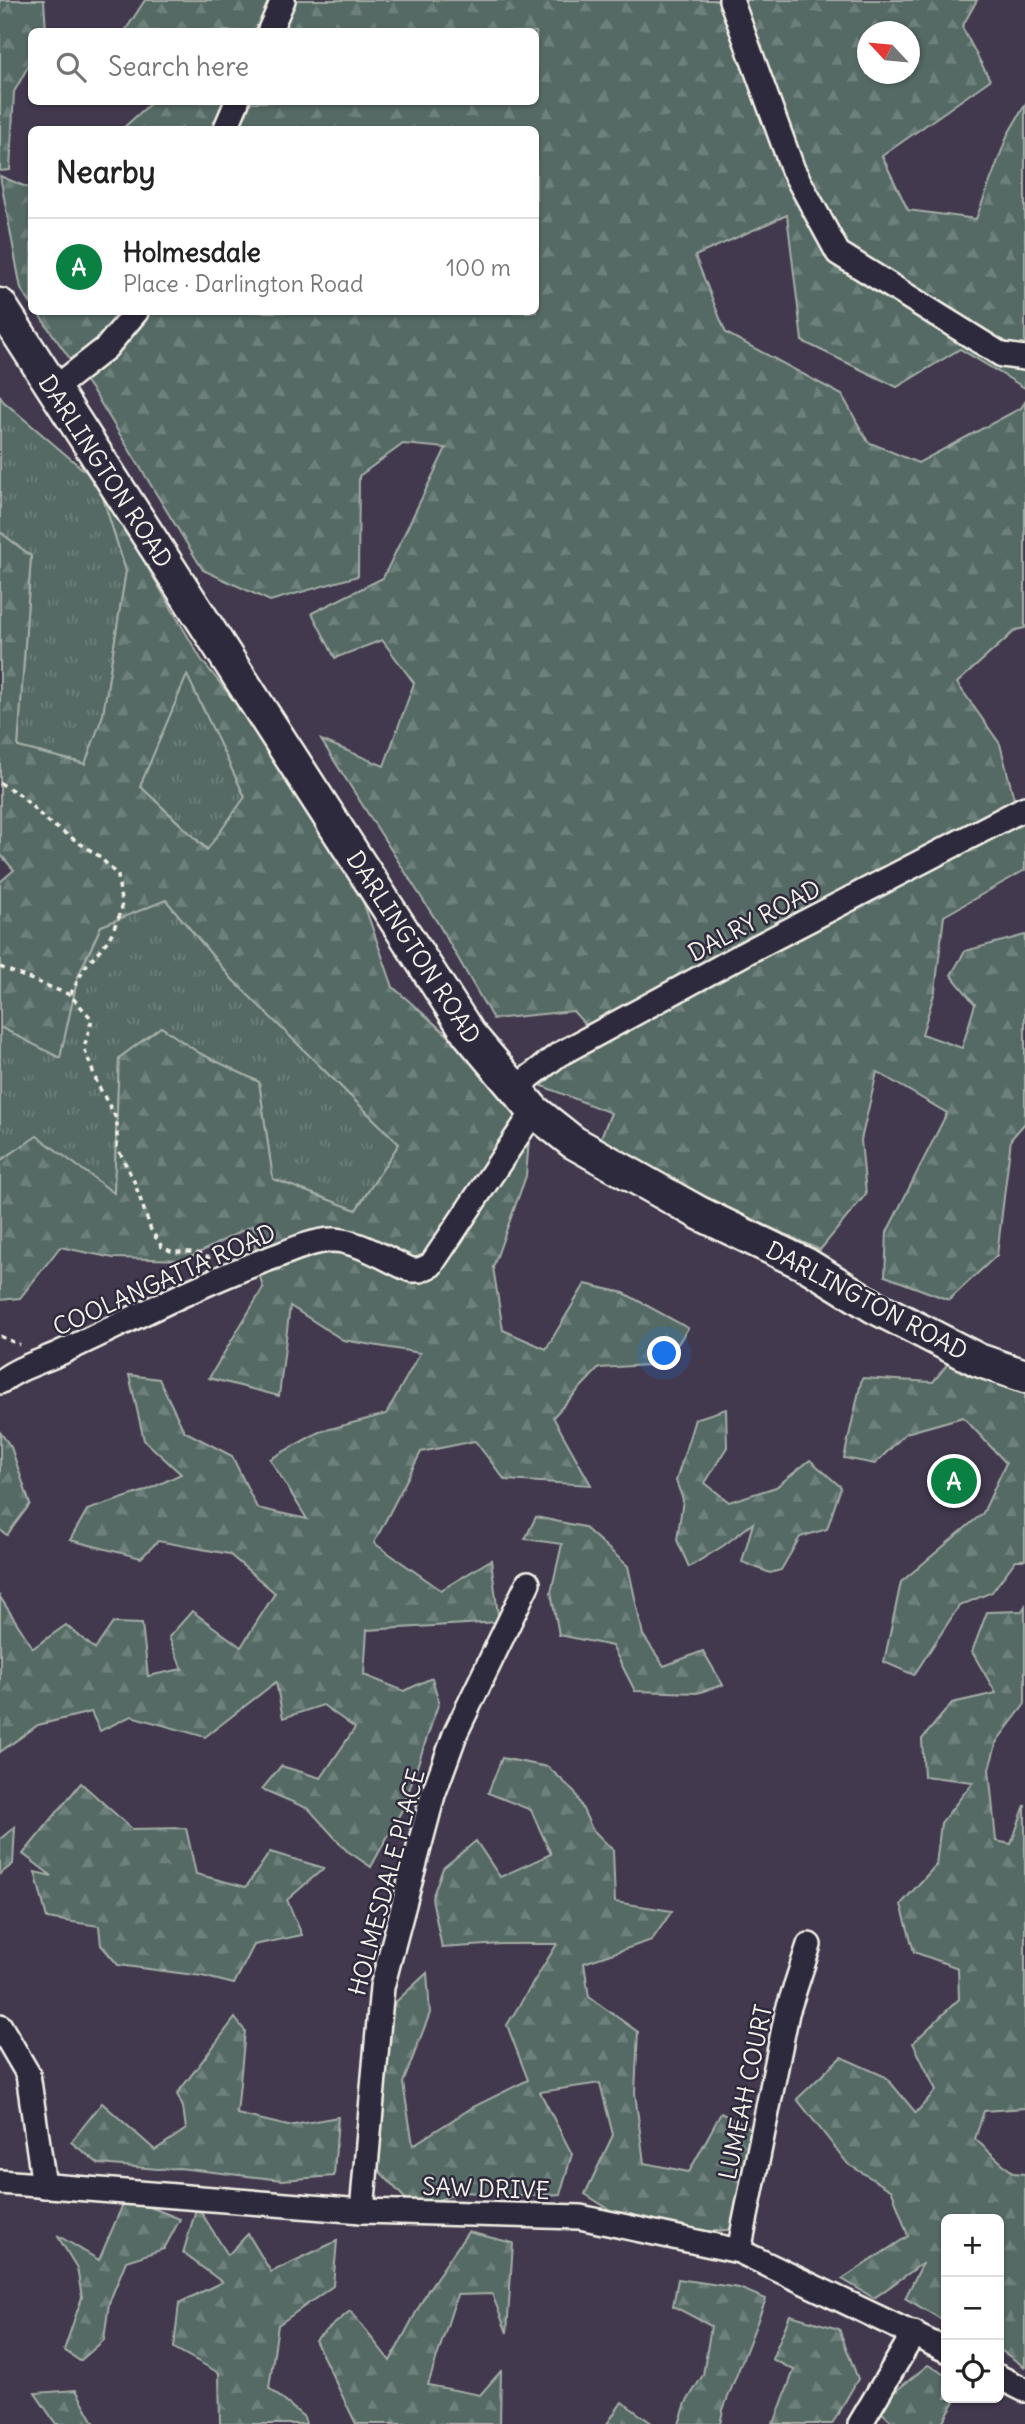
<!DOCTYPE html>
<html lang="en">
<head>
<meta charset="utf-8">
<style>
  :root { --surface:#fff; --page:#f2f2f2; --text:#222; --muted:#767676; --line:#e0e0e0; --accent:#0b8043 }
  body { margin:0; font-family:Delius,sans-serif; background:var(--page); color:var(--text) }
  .controls { position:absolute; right:21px; bottom:21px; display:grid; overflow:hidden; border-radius:10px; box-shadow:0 2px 5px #0004 }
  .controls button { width:63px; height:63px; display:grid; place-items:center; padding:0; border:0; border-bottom:2px solid var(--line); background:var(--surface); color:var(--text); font:35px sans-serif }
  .compass { position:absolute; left:857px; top:21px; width:63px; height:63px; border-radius:50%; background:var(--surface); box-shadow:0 2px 5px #0004; rotate:296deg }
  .you { position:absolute; left:665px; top:1354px; width:24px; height:24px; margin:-18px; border:5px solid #fff; border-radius:50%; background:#1a73e8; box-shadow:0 0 0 10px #1a73e833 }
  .badge { display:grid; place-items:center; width:46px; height:46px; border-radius:50%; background:var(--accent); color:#fff; font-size:23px; font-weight:700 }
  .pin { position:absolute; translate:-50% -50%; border:4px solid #fff; box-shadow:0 2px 7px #0006 }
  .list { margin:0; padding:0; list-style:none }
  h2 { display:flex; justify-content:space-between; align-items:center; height:91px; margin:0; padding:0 28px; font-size:30px }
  h2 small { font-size:23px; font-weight:400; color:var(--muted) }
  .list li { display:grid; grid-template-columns:46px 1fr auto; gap:21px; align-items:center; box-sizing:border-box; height:98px; padding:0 28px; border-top:2px solid var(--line) }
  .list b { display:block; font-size:26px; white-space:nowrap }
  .list p { margin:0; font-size:23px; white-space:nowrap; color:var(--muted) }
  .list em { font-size:23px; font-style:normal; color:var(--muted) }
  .icon { flex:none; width:38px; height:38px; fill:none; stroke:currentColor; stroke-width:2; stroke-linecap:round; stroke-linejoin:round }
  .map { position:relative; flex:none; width:1025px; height:2424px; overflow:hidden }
  .search { position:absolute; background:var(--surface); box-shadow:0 2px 5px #0004; left:28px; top:28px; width:511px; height:77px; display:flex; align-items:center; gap:18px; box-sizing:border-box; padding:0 24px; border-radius:10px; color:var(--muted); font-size:26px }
  .panel { position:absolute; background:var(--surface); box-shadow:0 2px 5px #0004; left:28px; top:126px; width:511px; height:189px; border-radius:10px }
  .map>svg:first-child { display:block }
</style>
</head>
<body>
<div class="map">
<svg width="1025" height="2424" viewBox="0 0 1025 2424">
  <defs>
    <pattern id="grass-tufts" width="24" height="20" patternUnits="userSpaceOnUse" patternTransform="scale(1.75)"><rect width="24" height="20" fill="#556a65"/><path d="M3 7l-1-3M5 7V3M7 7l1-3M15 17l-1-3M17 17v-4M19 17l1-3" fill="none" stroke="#6e807b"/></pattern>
    <pattern id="forest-firs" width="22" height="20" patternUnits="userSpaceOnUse" patternTransform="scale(1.75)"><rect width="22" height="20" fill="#556a65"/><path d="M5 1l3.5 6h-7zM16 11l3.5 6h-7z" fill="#6e807b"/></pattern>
  </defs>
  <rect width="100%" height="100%" fill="#42394e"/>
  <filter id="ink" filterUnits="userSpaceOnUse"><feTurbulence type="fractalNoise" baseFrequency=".0143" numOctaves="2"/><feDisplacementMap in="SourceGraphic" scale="14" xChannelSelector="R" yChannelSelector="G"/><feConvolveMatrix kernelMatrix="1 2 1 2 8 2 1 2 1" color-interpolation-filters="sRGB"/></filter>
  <g filter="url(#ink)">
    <g fill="url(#grass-tufts)" stroke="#a4aea6" stroke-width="2">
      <path d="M0,395L3,401L98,482L126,571L103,715L86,764L18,747L31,556L0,532Z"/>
      <path d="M187,674L245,797L208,850L140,786Z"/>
      <path d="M166,900L232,979L399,1144L356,1210L273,1179L259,1082L199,1053L161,1027L119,1058L114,1194L37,1137L0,1161V1027L60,1057L78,976L101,926Z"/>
    </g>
    <g fill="url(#forest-firs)" stroke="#a4aea6" stroke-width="2" fill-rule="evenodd">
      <path d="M0,0H44L46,31L32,32L31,61L14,92L10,170L0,171Z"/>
      <path d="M145,0H977L962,27L990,80L882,156L908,210L976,219L1008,134L1025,105V388L960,349L897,387L802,341L787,215L695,256L726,333L842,395L868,442L918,463L1021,408L1025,402V628L1016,630L957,683L1000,744L1020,822L1025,821V870L944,916L935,991L922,1034L962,1048L975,1004L951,975L965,951L1025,935V1123L1011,1139L997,1255L949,1300L885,1276L887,1232L947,1113L877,1072L861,1140L866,1194L820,1250L734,1211L599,1142L611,1113L542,1086L594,1034L573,1011L493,1019L439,925L321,740L384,766L414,683L382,640L335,658L312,613L383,578L446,448L403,444L359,476L358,576L270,601L203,570L97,397L37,312H536V130L122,129L152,102H536V32L125,31ZM867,32H909V74H867Z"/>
      <path d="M0,176L31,189V304L21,289Z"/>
      <path d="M98,482L201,659L300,785L360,893L393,987L477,1061L531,1115L526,1176L493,1267L503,1330L546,1349L585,1284L624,1293L688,1328L665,1364L599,1368L553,1417L591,1485L505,1480L475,1441L421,1452L374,1543L441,1590L491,1560L499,1622L367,1630L364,1675L404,1691L432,1678L439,1702L403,1808L371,1867L346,1850L309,1809L262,1789L281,1766L321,1778L355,1728L323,1705L283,1718L276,1682L205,1737L131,1716L100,1731L91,1712L38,1725L0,1752V1597L33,1648L66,1625L95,1649L113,1623L142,1624L148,1676L182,1669L169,1637L192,1611L241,1647L275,1593L229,1554L158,1541L141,1558L70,1540L87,1510L145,1491L181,1474L144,1440L129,1375L159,1379L184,1431L232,1456L257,1508L307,1519L270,1459L319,1432L386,1414L420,1353L343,1340L290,1306L279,1396L209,1378L263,1288L256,1261L253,1225L185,1260L113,1258L60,1247L20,1298L0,1300V1161L37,1136L114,1193L119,1058L161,1027L199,1053L259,1082L273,1179L356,1210L399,1144L232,979L166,900L101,926L78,976L60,1058L0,1027V882L14,870L0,854V532L31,556L18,747L85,764L103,715L126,571ZM187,675L245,797L207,850L140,786Z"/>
      <path d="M950,1361L1025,1387V1560H1016L992,1592L959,1606L914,1675L884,1662L901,1582L983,1513L1006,1463L963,1417L906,1433L875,1464L844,1458L862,1378L933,1382Z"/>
      <path d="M726,1409L727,1447L705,1483L729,1502L776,1487L810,1460L841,1487L827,1529L800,1537L781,1570L770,1573L742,1562L753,1523L723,1546L689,1567L677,1540L683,1500L676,1481L695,1419Z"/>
      <path d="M0,1432L11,1447L30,1504L7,1535L0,1530Z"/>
      <path d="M536,1517L584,1527L628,1566L643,1635L664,1666L703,1651L723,1685L697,1693L635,1691L612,1646L559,1635L551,1592L562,1544L525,1539Z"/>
      <path d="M1025,1606V1704L997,1741L989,1769L996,1841L1011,1844L1025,1805V2108L984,2111L975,2139L1013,2173L1025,2174V2367L999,2349V2219H946V2322L905,2298L923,2263L874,2298L842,2279L908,2236L892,2191L848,2164L797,2099L841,2057L886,2077L916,2113L936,2090L913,2043L959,1999L958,1968L914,1952L901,1904L936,1865L941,1823L973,1782L924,1776L922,1739L952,1703L996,1693L972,1652L987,1612L1022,1611Z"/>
      <path d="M502,1758L548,1767L575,1792L592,1829L613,1850L615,1902L672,1911L652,1940L584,1963L589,1997L638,2032L635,2093L644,2163L689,2172L721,2113L754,2130L736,2229L696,2233L626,2220L585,2194L613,2135L600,2083L540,2092L572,2154L560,2194L534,2196L462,2192L414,2208L359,2149L388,2061L374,2022L427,1973L430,2013L403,2083L413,2145L473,2107L528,2080L507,2025L557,1944H502L442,1948L432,1898L443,1868L476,1841L500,1877L551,1854L531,1810L488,1793Z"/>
      <path d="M81,1783L132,1829L186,1828L196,1874L246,1887L270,1852L324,1868L287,1900L302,1935L254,1945L234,1984L202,1976L118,1965L101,1945L99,1926L47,1918L35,1872L52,1876L23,1854Z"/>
      <path d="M15,1827L13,1864L0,1874V1839Z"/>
      <path d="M235,2018L245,2031L237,2114L288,2126L338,2117L334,2176L282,2180L179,2168L158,2169L99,2164L71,2142L102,2103L155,2150L186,2129L183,2107L177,2094Z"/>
      <path d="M123,2204L150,2207L180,2219L164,2249L126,2261L109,2303L104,2340L80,2361L64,2350L82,2297L77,2268L57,2235L99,2260Z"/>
      <path d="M197,2206L228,2255L248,2234L271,2272L337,2241L333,2286L278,2325L269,2388L304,2417L306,2424H220L219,2373L174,2348L179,2303L222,2282L183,2253Z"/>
      <path d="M468,2232L513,2243L507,2333L492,2294L457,2295L428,2385L480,2395L501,2371L500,2424H356L315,2340L350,2311L390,2361L428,2290Z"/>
      <path d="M678,2279L739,2288L766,2299L723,2410L720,2424H679L686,2403L703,2375L711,2326L673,2306Z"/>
      <path d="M790,2315L839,2329L858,2379L832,2424H771L775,2421L794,2370L772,2359Z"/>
      <path d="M928,2365L946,2375V2398H957L941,2424H894L876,2407Z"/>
      <path d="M76,2390L95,2424H56L35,2393Z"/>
      <path d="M622,2402L653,2424H607Z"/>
    </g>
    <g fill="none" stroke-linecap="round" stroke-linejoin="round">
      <g stroke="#f4f1e8" stroke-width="28">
        <g id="street">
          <path d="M731,0L793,170L838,253L1002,355L1025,358"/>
          <path d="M269,32L283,0"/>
          <path d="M225,130L237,102"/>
          <path d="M54,389L106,348L136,312"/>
          <path d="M514,1089L558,1055L751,950L1025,808"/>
          <path d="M0,1382C19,1367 41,1362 62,1352C131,1320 199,1284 271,1258C290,1251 311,1241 332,1240C354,1239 390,1261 411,1270H420L431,1265L534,1111"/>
          <path d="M0,2026L28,2074L44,2186"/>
          <path d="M0,2182L362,2211L580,2217L739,2251L946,2350"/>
          <path d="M362,2211L382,1987L433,1795L456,1732L528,1583"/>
          <path d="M739,2251L787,2013L809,1945"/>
          <path d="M999,2377L1025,2390"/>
          <path d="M860,2424L914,2333"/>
        </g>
      </g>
      <g stroke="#f4f1e8" stroke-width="37">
        <path id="secondary" d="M0,305L469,1034L534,1111L573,1142L699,1213L807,1265L873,1306L978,1360L1025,1376"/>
      </g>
      <g stroke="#f4f1e8" stroke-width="3.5" stroke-dasharray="5 5" stroke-linecap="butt">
        <path d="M0,783L19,794L48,822L99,856L118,876L122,910L109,939L85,967L70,995"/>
        <path d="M0,967L70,995L92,1019L84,1048L98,1085L117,1120V1147L134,1181L151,1230L162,1247L173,1252H194L211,1259"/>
        <path d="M0,1336L20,1345"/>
      </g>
      <use href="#street" stroke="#2f2a3d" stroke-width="23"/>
      <use href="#secondary" stroke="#2f2a3d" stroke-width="32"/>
    </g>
  </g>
  <g text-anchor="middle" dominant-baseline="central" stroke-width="5" stroke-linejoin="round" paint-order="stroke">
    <g font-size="24" fill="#f4f1e8" stroke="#2f2a3d">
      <text transform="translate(106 471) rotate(57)">DARLINGTON ROAD</text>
      <text transform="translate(754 920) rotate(-28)">DALRY ROAD</text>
      <text transform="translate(414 947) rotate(57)">DARLINGTON ROAD</text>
      <text transform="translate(164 1279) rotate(-24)">COOLANGATTA ROAD</text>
      <text transform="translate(867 1300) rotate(28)">DARLINGTON ROAD</text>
      <text transform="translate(386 1882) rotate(-75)">HOLMESDALE PLACE</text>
      <text transform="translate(745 2092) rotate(-78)">LUMEAH COURT</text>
      <text transform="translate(486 2188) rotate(2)">SAW DRIVE</text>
    </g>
  </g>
</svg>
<div class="controls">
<button>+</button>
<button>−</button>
<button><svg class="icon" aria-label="locate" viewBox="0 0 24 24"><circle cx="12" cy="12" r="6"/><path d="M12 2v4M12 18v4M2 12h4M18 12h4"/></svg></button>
</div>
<svg class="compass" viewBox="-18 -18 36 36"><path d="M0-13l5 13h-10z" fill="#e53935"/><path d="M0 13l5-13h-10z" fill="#767676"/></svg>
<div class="you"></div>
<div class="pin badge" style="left:954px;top:1481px">A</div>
<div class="search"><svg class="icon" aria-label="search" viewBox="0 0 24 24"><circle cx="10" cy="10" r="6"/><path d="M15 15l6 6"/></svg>Search here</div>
<section class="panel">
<h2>Nearby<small></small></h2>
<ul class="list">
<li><span class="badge">A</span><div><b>Holmesdale</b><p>Place · Darlington Road</p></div><em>100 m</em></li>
</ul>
</section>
</div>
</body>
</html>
